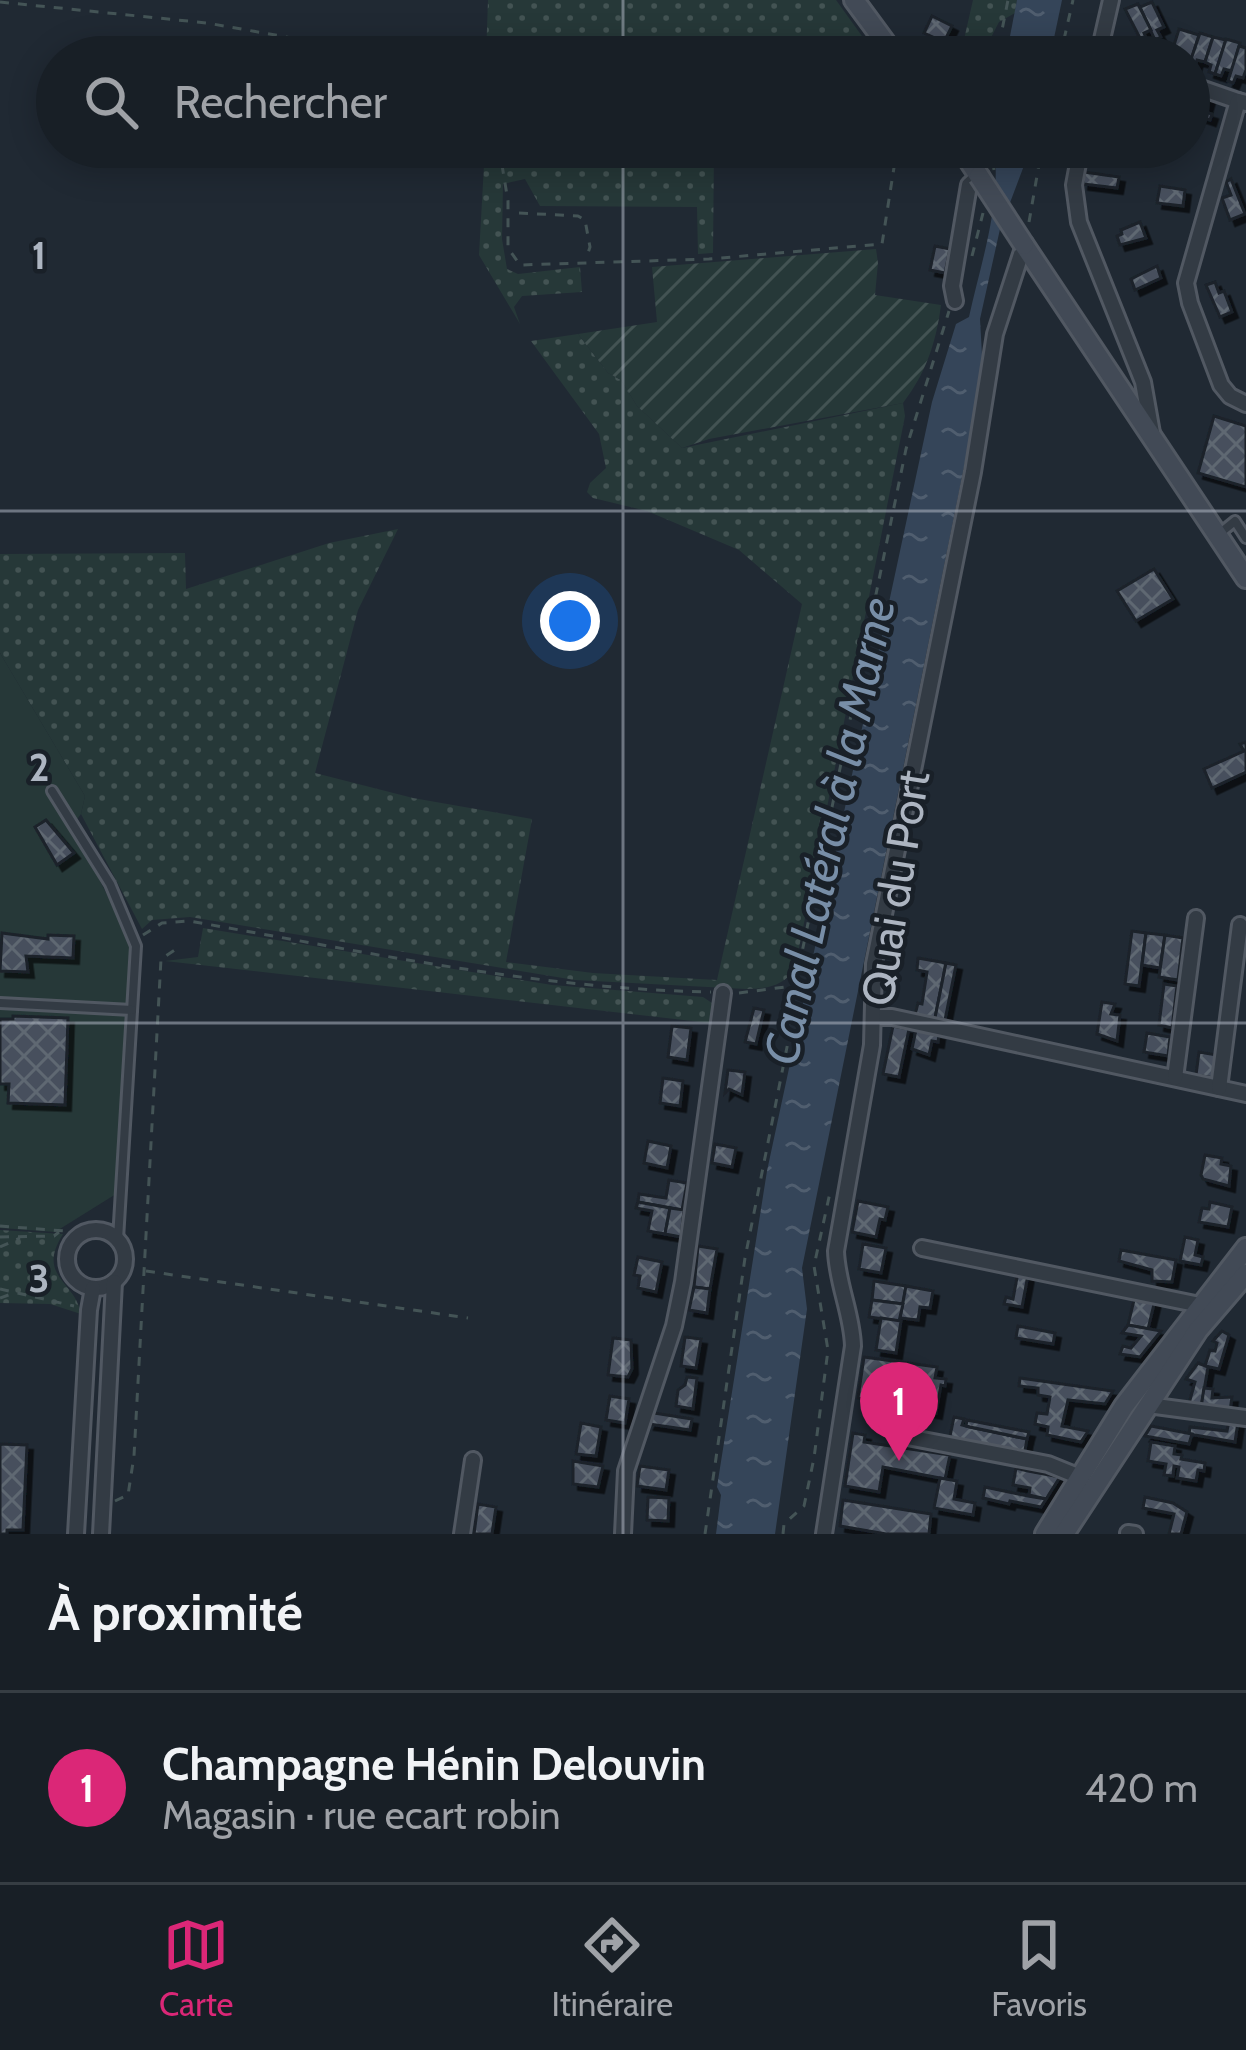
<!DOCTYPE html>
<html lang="fr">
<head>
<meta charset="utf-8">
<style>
  :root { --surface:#181f26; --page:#21272e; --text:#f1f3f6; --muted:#9fa2a7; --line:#363d43; --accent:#db2777 }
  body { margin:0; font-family:Cabin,sans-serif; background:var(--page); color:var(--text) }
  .you { position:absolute; left:570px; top:621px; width:42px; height:42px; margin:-30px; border:9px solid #fff; border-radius:50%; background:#1a73e8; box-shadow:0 0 0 18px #1a73e833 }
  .badge { display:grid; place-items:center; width:78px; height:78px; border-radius:50%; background:var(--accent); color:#fff; font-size:39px; font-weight:700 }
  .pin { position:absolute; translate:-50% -99px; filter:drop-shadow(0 3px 6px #0008) }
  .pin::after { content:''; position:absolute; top:63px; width:42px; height:36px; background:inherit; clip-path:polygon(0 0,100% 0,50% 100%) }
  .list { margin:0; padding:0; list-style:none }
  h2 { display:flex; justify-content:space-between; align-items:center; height:156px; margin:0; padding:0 48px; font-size:51px }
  h2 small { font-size:39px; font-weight:400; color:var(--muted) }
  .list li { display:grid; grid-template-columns:78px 1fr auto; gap:36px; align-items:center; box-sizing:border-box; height:192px; padding:0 48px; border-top:3px solid var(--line) }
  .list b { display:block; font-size:45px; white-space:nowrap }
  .list p { margin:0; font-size:39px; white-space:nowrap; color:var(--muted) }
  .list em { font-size:39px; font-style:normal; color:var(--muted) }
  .icon { flex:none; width:66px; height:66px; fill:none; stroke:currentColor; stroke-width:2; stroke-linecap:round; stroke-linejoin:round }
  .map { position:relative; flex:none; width:1246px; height:1534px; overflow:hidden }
  .search { position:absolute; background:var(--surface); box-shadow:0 6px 30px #0003; left:36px; right:36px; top:36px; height:132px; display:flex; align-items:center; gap:30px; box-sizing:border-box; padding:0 42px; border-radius:66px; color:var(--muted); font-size:45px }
  .sheet { height:348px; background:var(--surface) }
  nav { display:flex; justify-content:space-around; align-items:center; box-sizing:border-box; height:168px; border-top:3px solid var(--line); background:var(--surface); font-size:33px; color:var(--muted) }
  nav a { display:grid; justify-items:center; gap:6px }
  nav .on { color:var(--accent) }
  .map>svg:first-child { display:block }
</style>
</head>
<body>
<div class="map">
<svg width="1246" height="1534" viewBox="0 0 1246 1534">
  <defs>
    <pattern id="grass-dots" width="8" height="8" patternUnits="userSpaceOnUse" patternTransform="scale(3)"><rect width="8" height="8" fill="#263838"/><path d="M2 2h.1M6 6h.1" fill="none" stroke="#435353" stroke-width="1.8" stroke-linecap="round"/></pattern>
    <pattern id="garden-furrows" width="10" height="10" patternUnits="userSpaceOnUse" patternTransform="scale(3)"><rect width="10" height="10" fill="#263838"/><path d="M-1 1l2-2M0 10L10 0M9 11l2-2" fill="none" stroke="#435353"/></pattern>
    <pattern id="water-ripples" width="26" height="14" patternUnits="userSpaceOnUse" patternTransform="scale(3)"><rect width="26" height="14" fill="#354559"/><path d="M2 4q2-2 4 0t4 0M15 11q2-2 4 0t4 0" fill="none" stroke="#505e6f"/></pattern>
    <pattern id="building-cross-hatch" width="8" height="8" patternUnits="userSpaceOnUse" patternTransform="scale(3)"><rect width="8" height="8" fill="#47505d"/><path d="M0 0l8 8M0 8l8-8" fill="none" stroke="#5f6772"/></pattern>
    <filter id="shadow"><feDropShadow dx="5.5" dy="5.5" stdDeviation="0" flood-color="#0009"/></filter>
  </defs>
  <rect width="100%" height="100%" fill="#202933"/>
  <g fill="url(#grass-dots)">
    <path d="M488,0H836L877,57H486Z"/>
    <path d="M973,0H1017L1015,13L999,22L981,57H960Z"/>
    <path d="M485,147H714L713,253L698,254L697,207L540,206L525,179L503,184L502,239L507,269L518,274L580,267L582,292L522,296L514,307L520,324L479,255Z"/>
    <path d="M578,334L608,373L621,380L637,406L682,448L903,403L905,416L795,968C784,986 767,989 746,989L575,980L190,917L152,920L142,929L81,814L85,796L0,653V554L185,553L186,589L329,543L398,529L358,610L315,773L413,798L532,819L506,962L593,973L717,980L802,604L739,550L647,511L593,498L587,492L590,483L606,468L599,434L531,341Z"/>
    <path d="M203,928L552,985L703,997L712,1003L710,1023L165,961L198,957Z"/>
    <path d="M0,1230L63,1234C36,1277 75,1280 81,1314L50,1304L0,1303Z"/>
  </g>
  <path fill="url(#garden-furrows)" d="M876,249L878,263L875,295L941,305C936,343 926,373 903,403L709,439L682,448L637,406L621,380L608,373L578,334L657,322L652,267Z"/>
  <path fill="#263838" d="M0,653L85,796L81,814L72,826L130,940L116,1194L55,1232L0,1228Z"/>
  <g fill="url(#water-ripples)">
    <path d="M1017,0H1062L1050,57H1006Z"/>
    <path d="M994,147H1031L1000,229L980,319L983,373L802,1268L807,1309L775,1534H716L721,1495L717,1487L767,1171L932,402L956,324L969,317C981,262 1002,203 994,147Z"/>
  </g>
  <g fill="url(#building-cross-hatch)" stroke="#1b222a" stroke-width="3" filter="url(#shadow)">
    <path d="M1152,2L1164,27L1157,30L1161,37L1155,40L1140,7Z"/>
    <path d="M1138,4L1151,30L1144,33L1147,40L1142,42L1125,9Z"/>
    <path d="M932,16L952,26L944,42L924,33Z"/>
    <path d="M1179,29L1199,35L1189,67V57L1171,55Z"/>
    <path d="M1200,33L1213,37L1205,62L1197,60L1195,67L1189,65Z"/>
    <path d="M1213,37L1226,40L1215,74L1209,72L1211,65L1205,62Z"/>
    <path d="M1226,39L1240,43L1232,71L1224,69L1221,76L1215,74Z"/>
    <path d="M1239,46L1246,48V70L1243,78L1236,76L1233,83L1228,81Z"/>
    <path d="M1192,91L1209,98L1205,112L1212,114L1210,120L1189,113Z"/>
    <path d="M1084,172L1119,177L1117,188L1083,184Z"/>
    <path d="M1231,179L1245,214L1230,220L1222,198L1231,195L1226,182Z"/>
    <path d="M1160,186L1185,190L1183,206L1157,203Z"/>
    <path d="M1140,222L1146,238L1120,245L1117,236L1122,234L1121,230Z"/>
    <path d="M935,246L950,249L945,273L930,270Z"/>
    <path d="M1157,266L1161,278L1135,290L1131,279Z"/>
    <path d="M1215,282L1219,293L1224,291L1232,312L1220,317L1206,285Z"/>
    <path d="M1214,416L1246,426V487L1198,473Z"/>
    <path d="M1154,569L1173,599L1136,621L1117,591Z"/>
    <path d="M1246,742V772L1212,788L1204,769L1244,751L1240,744Z"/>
    <path d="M46,820L74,853L57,865L35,827Z"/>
    <path d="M1132,931L1146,933L1139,986L1125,984Z"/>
    <path d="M2,933L48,939V935L74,936L73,958L26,956L28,972L0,971Z"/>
    <path d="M1146,933L1165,935L1160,968L1142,965Z"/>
    <path d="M1165,935L1183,938L1178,980L1159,977Z"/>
    <path d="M918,958L946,963L935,1018L915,1015L918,1003L922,1004L927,972L917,970Z"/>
    <path d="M946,963L956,965L945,1020L935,1018Z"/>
    <path d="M1164,984L1177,986L1172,1028L1159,1025Z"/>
    <path d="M1102,1002L1115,1004L1111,1014L1120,1015L1117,1041L1097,1034Z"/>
    <path d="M754,1008L764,1010L756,1044L745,1042Z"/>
    <path d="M13,1016L68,1018L65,1105L8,1103L9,1084H0V1019H13Z"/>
    <path d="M672,1026L691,1028L687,1060L668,1057Z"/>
    <path d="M893,1026L909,1029L899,1077L883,1074Z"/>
    <path d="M916,1030L939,1035L938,1042L932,1041L929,1055L912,1049Z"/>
    <path d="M1147,1033L1170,1037L1168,1056L1144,1052Z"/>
    <path d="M1199,1052L1217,1055L1214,1078L1196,1075Z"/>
    <path d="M728,1070L745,1072L742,1095L729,1089L725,1093Z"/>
    <path d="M663,1078L683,1081L680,1106L660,1103Z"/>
    <path d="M648,1141L671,1146L667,1168L644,1163Z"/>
    <path d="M715,1144L736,1148L732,1167L712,1163Z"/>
    <path d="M1205,1155L1222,1158L1221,1164L1231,1166L1229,1186L1203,1179L1201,1175Z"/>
    <path d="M669,1180L687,1183L682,1210L638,1202L639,1194L666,1198Z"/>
    <path d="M858,1201L888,1207L885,1220L880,1219L876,1237L852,1232Z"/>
    <path d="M638,1202L670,1208L665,1234L648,1231L652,1211L636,1208Z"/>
    <path d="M1210,1202L1232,1207L1228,1227L1199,1222L1202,1208L1209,1209Z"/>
    <path d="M670,1208L684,1210L681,1237L665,1234Z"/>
    <path d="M1185,1237L1198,1240L1195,1255L1203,1257L1201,1265L1180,1261Z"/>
    <path d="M863,1244L886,1248L881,1273L859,1269Z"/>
    <path d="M698,1246L717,1249L710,1289L694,1287Z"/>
    <path d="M1121,1250L1176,1260L1172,1282L1152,1281V1270L1119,1261Z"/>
    <path d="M638,1257L662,1262L656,1292L638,1288L640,1276L634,1275Z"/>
    <path d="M1018,1272L1028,1275L1022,1307L1004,1304L1006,1297L1013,1299Z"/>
    <path d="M874,1281L906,1286L903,1304L872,1300Z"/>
    <path d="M906,1286L933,1291L930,1308L920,1307L918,1320L900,1318Z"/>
    <path d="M694,1287L710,1289L707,1313L689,1310Z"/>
    <path d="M1135,1296L1155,1300L1148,1329L1128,1325Z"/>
    <path d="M872,1300L903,1304L899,1321L869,1317Z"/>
    <path d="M881,1318L901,1321L896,1353L876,1350Z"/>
    <path d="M1128,1325L1161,1331L1140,1357L1120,1354L1123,1346L1131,1348L1141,1336L1122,1333Z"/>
    <path d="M1018,1326L1055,1333L1053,1344L1016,1338Z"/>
    <path d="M1222,1331L1229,1335L1219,1369L1205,1366L1210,1350L1215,1351L1217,1343L1213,1341Z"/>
    <path d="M685,1337L701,1339L696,1368L681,1366Z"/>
    <path d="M613,1338L631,1340L632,1369L628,1377L608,1375Z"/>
    <path d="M864,1357L937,1367L935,1378L946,1379L945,1386L941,1385L936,1413L858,1398Z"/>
    <path d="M1198,1363L1208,1367L1201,1408L1188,1407L1195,1382L1186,1379Z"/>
    <path d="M687,1377L697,1378L693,1409L676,1406L678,1390L685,1385Z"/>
    <path d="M1020,1378L1112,1391H1113L1105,1404L1068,1400L1062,1426L1088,1431L1081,1442L1047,1435L1048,1427L1035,1424L1037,1413L1047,1414L1050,1397L1038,1395V1388L1019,1386Z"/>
    <path d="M1204,1388L1213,1389L1212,1398L1232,1397L1230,1411L1201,1408Z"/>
    <path d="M610,1396L629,1399L625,1423L606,1420Z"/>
    <path d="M882,1402L898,1406L894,1430L877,1427Z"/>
    <path d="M654,1413L692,1419L690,1430L649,1424Z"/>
    <path d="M954,1417L964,1419L962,1425L970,1427L1027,1439L1024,1456L949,1441Z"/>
    <path d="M967,1420L1029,1432L1027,1439L970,1427L966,1426Z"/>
    <path d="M1229,1421L1238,1422L1235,1442L1189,1434L1190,1427L1227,1431Z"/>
    <path d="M581,1423L601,1427L596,1456L576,1454Z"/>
    <path d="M1151,1426L1192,1434L1189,1444L1145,1436Z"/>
    <path d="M853,1433L865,1435L864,1442L950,1455L945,1479L883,1467L879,1492L845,1486Z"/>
    <path d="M1151,1442L1175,1446L1174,1454L1182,1455L1181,1459L1205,1463L1204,1471L1198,1470L1196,1481L1177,1478L1179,1467L1174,1466L1173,1476L1164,1475L1166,1464L1148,1461Z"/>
    <path d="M0,1444L27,1445L23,1530H7V1534H0Z"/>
    <path d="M573,1461L603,1466L598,1487L573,1484Z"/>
    <path d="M640,1466L669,1470L666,1490L637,1486Z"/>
    <path d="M1016,1468L1028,1471L1060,1477L1046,1499L1029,1495L1030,1488L1013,1485Z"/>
    <path d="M940,1478L957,1481L954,1499L975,1503L973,1515L934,1508Z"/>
    <path d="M985,1487L1028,1496L1046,1499L1041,1507L1010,1501L1009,1504L983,1498Z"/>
    <path d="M648,1497L669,1498L668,1521L647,1520Z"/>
    <path d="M1145,1497L1173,1503L1187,1512L1181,1534H1169L1174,1514L1143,1508Z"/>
    <path d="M843,1500L931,1514L929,1534H886L840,1526Z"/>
    <path d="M478,1504L496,1507L492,1534H474Z"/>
  </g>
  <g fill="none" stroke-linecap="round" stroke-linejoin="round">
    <g stroke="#515862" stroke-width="14">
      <g id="service">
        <path d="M1219,534L1235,521L1246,538"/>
        <path d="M52,791L110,884L136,946L118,1239"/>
        <path d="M0,1003L132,1010"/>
      </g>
    </g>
    <g stroke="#515862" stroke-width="20">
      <g id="minor">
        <path d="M992,57H996"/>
        <path d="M1098,57L1111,0"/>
        <path d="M1189,84L1238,101"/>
        <path d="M1246,103L1238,101L1186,283L1190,303L1221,385L1230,396L1246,404"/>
        <path d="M1081,147L1074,185L1079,222L1143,382L1152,433"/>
        <path d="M955,301L952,286L969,185L979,176"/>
        <path d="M873,1017H892L1246,1094"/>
        <path d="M1175,1078L1196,918"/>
        <path d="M1219,1088L1240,925"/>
        <circle cx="96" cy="1259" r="29"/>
        <path d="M922,1248L1200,1305"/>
        <path d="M1148,1405L1246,1418"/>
        <path d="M902,1436L1048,1464L1080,1477"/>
        <path d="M1128,1533L1135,1534"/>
        <path d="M76,1534L89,1310L93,1288"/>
        <path d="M101,1534L114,1282"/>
        <path d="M462,1534L473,1460"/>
        <path d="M623,1534L626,1471L674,1326L683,1282L723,993"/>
        <path d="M824,1534L853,1346C852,1313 837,1284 836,1251L872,1045L874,964L973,472L995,334L1024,245"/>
      </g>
    </g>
    <g stroke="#515862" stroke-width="24">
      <g id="secondary">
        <path d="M854,0L896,57"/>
        <path d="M960,147L979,176"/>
        <path d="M1024,245L1246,578"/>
        <path d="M1045,1534L1124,1406L1246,1248"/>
        <path d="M1064,1534L1198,1330L1246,1274"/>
      </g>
    </g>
    <g stroke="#445456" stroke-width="3" stroke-dasharray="9 9" stroke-linecap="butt">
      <path d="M0,2L207,23L400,57"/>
      <path d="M999,45L1008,0"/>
      <path d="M1060,57L1073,0"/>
      <path d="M499,147L508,201V248L520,265L709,259L882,244L895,161L903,147"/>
      <path d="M991,147L994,170"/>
      <path d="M519,213L578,216L585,220L590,247L586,259"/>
      <path d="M1029,222L1042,147"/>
      <path d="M972,256L983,213"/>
      <path d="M143,935L162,923L189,921C362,951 535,989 711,992"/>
      <path d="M739,993L785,987L796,976L800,962L906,449L949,311"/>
      <path d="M0,1226L65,1231L77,1236"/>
      <path d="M0,1237L54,1236L59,1232"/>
      <path d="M0,1247L20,1238"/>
      <path d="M146,1271L468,1318"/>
      <path d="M0,1289L74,1306"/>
      <path d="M0,1298L14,1293"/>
      <path d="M115,1501L128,1495L134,1456L161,959L181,946"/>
      <path d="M705,1534L745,1258L795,1007L787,988"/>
      <path d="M783,1534L784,1524L804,1506L814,1458L828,1350L814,1266L831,1188"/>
    </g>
    <use href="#service" stroke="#333b44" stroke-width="8"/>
    <use href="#minor" stroke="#333b44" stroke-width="14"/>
    <use href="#secondary" stroke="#424a56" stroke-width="18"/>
    <g stroke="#515862" stroke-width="24" stroke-linecap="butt">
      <path id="secondary-bridge" d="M979,176L1024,245"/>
    </g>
    <use href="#secondary-bridge" stroke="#424a56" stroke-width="18"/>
  </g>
  <path fill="none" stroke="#adb5c1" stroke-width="3" stroke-opacity="0.55" d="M623,0V57M623,147V1534M0,511H1246M0,1023H1246"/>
  <g text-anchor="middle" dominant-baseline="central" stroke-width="9" stroke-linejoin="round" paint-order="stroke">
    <g font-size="45" fill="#adb5c1" stroke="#192028">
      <text transform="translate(895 888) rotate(-81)">Quai du Port</text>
    </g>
    <g font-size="48" font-style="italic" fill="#788ea7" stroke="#192028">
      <text transform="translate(829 831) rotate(-78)">Canal Latéral à la Marne</text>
    </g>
  </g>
  <g font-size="39" text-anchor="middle" font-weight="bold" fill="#adb5c1" stroke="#192028" stroke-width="9" stroke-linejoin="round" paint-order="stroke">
    <text x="39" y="269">1</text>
    <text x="39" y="781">2</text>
    <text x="39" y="1292">3</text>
  </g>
</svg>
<div class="you"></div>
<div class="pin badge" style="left:899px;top:1461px">1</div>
<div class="search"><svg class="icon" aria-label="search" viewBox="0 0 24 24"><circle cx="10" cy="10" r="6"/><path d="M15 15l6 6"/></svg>Rechercher</div>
</div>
<section class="sheet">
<h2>À proximité<small></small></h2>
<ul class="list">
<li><span class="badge">1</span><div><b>Champagne Hénin Delouvin</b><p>Magasin · rue ecart robin</p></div><em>420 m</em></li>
</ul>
</section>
<nav>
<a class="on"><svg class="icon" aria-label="map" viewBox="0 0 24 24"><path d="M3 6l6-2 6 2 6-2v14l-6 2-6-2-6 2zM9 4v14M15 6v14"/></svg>Carte</a>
<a><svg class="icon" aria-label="directions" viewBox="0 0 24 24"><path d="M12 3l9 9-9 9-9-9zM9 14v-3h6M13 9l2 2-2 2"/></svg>Itinéraire</a>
<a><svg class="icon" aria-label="saved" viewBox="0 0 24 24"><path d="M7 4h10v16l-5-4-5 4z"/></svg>Favoris</a>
</nav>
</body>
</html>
